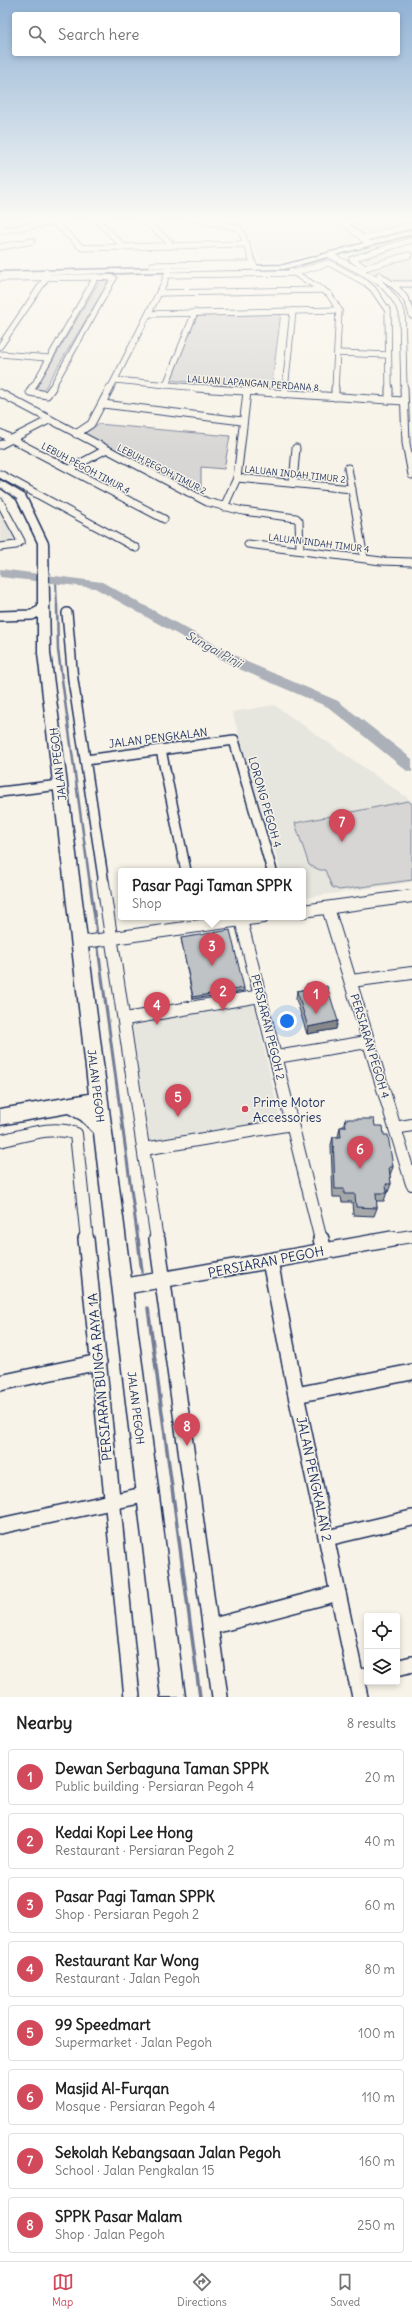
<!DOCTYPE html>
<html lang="en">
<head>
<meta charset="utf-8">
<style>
  :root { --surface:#fff; --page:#f6f6f6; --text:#222; --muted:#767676; --line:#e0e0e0; --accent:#d1495b }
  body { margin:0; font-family:Delius,sans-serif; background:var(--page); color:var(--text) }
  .controls { position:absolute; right:12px; bottom:12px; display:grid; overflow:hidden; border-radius:4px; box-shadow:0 2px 6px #0003 }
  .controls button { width:36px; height:36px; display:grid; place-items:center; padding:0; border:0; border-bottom:1px solid var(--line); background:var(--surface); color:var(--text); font:20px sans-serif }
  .you { position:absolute; left:287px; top:1021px; width:14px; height:14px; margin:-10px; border:3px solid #fff; border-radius:50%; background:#1a73e8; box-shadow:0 0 0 6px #1a73e833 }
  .badge { display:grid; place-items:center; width:26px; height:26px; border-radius:50%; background:var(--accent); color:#fff; font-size:13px; font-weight:700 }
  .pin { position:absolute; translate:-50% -33px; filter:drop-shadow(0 1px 2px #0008) }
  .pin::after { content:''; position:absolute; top:21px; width:14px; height:12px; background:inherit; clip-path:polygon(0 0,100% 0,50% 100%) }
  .popup { position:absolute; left:118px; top:868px; width:188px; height:52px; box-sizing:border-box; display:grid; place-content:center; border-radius:4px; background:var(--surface); filter:drop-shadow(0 1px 3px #0005); font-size:13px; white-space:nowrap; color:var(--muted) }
  .popup b { font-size:15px; color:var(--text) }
  .popup::after { content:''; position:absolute; left:50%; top:100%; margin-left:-8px; border:8px solid transparent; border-top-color:var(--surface) }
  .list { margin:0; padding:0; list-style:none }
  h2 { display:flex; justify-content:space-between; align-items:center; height:52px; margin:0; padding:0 16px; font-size:17px }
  h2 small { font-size:13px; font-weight:400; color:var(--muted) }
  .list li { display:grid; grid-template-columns:26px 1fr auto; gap:12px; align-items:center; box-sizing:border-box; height:56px; margin:0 8px 8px; padding:0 8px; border:1px solid var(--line); border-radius:4px }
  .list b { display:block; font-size:15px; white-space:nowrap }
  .list p { margin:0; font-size:13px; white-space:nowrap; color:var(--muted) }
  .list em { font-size:13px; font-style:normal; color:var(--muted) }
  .icon { flex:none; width:22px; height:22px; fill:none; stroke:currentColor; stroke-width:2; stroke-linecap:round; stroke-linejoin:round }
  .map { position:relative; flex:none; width:412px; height:1697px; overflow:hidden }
  .search { position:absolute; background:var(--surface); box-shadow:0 2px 6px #0003; left:12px; right:12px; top:12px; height:44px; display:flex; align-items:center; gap:10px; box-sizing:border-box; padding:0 14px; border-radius:4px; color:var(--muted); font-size:15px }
  .sheet { height:564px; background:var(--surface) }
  nav { display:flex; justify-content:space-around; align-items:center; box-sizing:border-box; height:56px; border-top:1px solid var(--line); background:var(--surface); font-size:11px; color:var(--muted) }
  nav a { display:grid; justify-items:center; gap:2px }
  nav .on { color:var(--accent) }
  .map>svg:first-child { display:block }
</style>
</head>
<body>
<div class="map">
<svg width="412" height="1697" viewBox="0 0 412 1697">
  <rect width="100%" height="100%" fill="#f7f3e8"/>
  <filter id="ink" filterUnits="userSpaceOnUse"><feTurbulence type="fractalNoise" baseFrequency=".025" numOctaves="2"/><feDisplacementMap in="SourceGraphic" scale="8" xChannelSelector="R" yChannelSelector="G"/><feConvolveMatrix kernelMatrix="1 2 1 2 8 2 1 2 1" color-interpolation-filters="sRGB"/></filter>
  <g filter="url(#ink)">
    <g fill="#e6e5de">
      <path d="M237,219H329L353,238L355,243L287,260L261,261L242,223Z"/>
      <path d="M333,219H412V230L363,243Z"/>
      <path d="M389,243L412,255V286H391L345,259L346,255Z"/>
      <path d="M0,495L4,497L27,545L0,549Z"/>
      <path d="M274,705L412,801V882L303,898V871H281L232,712Z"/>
      <path d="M253,1001L281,1122L150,1142L132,1022Z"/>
    </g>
    <g fill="#d7d6d4" stroke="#798299">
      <path d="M100,280H110L43,391L35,390Z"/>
      <path d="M281,313L271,391L170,380L197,316Z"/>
      <path d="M98,424L230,436L224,469L201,467V492L84,434Z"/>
      <path d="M408,801L412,804V880L339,890L332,887L325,870H320L309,865L295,823Z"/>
    </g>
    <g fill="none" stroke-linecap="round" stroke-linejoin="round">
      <path stroke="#727c95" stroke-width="2" d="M56,580L57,606"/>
      <path stroke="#727c95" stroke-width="2.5" d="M57,605L58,650L90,884"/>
      <g stroke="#727c95" stroke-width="3">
        <path d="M90,883L97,934"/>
        <path d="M98,948L138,1240"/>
      </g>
      <g stroke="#727c95" stroke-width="3.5">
        <path d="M138,1239L142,1272"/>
        <path d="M148,1308L200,1697"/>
      </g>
      <path fill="#acb0b9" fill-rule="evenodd" d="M0,569L102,582L247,662L338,701L412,759V772L407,771L328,707L237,668L95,588L0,577Z"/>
      <g stroke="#1b2f5e" stroke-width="7">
        <g id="street-far4">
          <path d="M96,219L123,246"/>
          <path d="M142,219L170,242L168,246"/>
          <path d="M194,219L237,227L242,233L255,268"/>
          <path d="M339,219L367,242"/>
          <path d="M54,222L82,248L247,244"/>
          <path d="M344,223L360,219"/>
          <path d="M0,231L68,219"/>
          <path d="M363,239L412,225"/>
          <path d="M0,247L32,241"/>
          <path d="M330,255L379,281L393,297L402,312L404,389"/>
          <path d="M152,265L253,264"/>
          <path d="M362,266L352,259L412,240"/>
          <path d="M365,268L409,255"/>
          <path d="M291,271L329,294L339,310L335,389"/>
          <path d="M168,275L293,273L329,263L366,283L373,289L388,311L389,389"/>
          <path d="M379,275C395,285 409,297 412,316"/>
          <path d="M0,278L96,277"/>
          <path d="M393,284H412"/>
          <path d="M159,293L323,290"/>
          <path d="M149,314L339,310"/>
          <path d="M0,346L45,280L46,272"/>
          <path d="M338,353L388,355"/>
          <path d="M0,354L48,358"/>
          <path d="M115,380L210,389"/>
          <path d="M166,385L195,312"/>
          <path d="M32,389L96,277L114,278L51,389"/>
          <path d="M110,389L164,283L170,265"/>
          <path d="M285,389L293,311"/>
        </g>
      </g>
      <g stroke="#1b2f5e" stroke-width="9">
        <g id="street-far3">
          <path d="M32,388L30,392L47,395L52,388"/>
          <path d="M196,388L404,401"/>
          <path d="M389,388V400"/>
          <path d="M404,388L406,443L412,475"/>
          <path d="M0,393L207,502L243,511L296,518L299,521L300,550"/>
          <path d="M284,394L285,388"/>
          <path d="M335,397V388"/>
          <path d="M103,404L242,421"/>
          <path d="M0,433L164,519"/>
          <path d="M76,434L91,424L110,388"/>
          <path d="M0,445L49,420"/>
          <path d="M348,468L364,558"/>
          <path d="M70,469L105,450"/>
          <path d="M0,474L136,548"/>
          <path d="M237,478L352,489"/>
          <path d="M293,483L296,448"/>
          <path d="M0,502L21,541L16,545L0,547"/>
          <path d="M224,507L237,478L247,392"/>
          <path d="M248,544L381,561L412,562"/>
        </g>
      </g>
      <g stroke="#1b2f5e" stroke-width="12">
        <g id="street-far2">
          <path d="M67,613L73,680L104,884"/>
          <path d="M0,616L32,615L43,609"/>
          <path d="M161,750L186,871"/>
          <path d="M86,760L234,740L272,871"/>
          <path d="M0,792L60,785"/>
        </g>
      </g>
      <g stroke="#1b2f5e" stroke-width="14">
        <g id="street-far1">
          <path d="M103,883L157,1240"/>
          <path d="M328,908L412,1184"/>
          <path d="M303,911L412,896"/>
          <path d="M241,920L321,1240"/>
          <path d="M78,943L263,917"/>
          <path d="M351,981L412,973"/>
          <path d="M125,1019L261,996"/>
          <path d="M276,1057L367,1042"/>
          <path d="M395,1128L412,1125"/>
          <path d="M0,1141C23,1136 53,1124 76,1134L87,1240"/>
          <path d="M144,1149L292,1124"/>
          <path d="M387,1240L412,1236"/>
        </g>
      </g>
      <g stroke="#1b2f5e" stroke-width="18">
        <g id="street">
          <path d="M86,1239L132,1697"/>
          <path d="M157,1239L220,1697"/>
          <path d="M321,1239L324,1251"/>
          <path d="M270,1261L296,1395L360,1697"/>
          <path d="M121,1287L392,1239"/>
          <path d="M0,1383L99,1362"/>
          <path d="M296,1395L412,1372"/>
          <path d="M0,1526L148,1494"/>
          <path d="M327,1538L412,1518"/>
          <path d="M210,1627L338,1593"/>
          <path d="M397,1668L412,1664"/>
          <path d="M356,1678L367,1676"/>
        </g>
      </g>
      <g stroke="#1b2f5e" stroke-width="3">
        <g id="secondary">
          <path d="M412,230V234L284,269L0,276V272L284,265Z"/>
          <path d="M0,480L25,495L48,543L50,653L185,1697H161L94,1133L81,1120L68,1113L0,1125V1109L89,1094L38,653V543L17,499L0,487Z"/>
        </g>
      </g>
      <use href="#street-far4" stroke="#f7f3e8" stroke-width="5.5"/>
      <use href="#street-far3" stroke="#f7f3e8" stroke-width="7"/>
      <use href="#street-far2" stroke="#f7f3e8" stroke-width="9"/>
      <use href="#street-far1" stroke="#f7f3e8" stroke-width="12"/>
      <use href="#street" stroke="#f7f3e8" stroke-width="15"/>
      <use href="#secondary" fill="#f7f3e8" fill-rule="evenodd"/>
    </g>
    <g fill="#a5a8a9" stroke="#1b2f5e">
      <path d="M181,938L244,988V991L193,999Z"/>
      <path d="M307,984L318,988L336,1029L307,1034L296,999L297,991L306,989Z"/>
      <path d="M345,1119L375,1126L384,1135L393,1167L390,1175L391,1184L388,1192H387L384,1201H376L377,1208L374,1216L353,1215L352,1202H342L341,1197H333L331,1145L333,1137H338L340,1127H343Z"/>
    </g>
    <path fill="#86888a" stroke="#1b2f5e" d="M338,1021L336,1029L307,1034L308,1027Z"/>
    <g fill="#c0c3c5" stroke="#1b2f5e">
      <path d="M230,930L244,988L193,997L181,938Z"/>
      <path d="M316,982L318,988L327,986L338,1021L308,1027L297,991L308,989L307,984Z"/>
      <path d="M345,1119H374L375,1126H383L384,1135H388L393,1167H389L391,1184H386L387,1193H376L377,1208L356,1207L355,1194H344V1189H335L333,1137H341L340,1127H346Z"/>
    </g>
  </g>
  <linearGradient id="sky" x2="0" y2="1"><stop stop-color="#90b2d5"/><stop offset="0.48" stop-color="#fbfaf5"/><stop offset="1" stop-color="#fbfaf5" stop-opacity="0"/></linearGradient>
  <rect width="412" height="456" fill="url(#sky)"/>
  <circle fill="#d1495b" stroke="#f7f3e8" stroke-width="1.5" cx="245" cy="1109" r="4"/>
  <g text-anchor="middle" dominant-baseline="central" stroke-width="3" stroke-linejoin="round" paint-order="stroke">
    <g font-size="9" fill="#1b2f5e" stroke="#f7f3e8">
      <text transform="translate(253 383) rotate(4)">LALUAN LAPANGAN PERDANA 8</text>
      <text transform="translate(86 468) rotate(28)">LEBUH PEGOH TIMUR 4</text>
      <text transform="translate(162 469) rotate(27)">LEBUH PEGOH TIMUR 2</text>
      <text transform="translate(295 474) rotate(6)">LALUAN INDAH TIMUR 2</text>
      <text transform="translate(319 543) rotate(7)">LALUAN INDAH TIMUR 4</text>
    </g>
    <g font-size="11" fill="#1b2f5e" stroke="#f7f3e8">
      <text transform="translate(158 738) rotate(-7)">JALAN PENGKALAN</text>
      <text transform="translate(58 764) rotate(-97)">JALAN PEGOH</text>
      <text transform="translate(265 802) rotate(74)">LORONG PEGOH 4</text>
      <text transform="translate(268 1027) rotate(76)">PERSIARAN PEGOH 2</text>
      <text transform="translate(370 1046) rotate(73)">PERSIARAN PEGOH 4</text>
      <text transform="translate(96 1086) rotate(83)">JALAN PEGOH</text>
      <text transform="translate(136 1408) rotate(83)">JALAN PEGOH</text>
    </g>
    <g font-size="12" font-style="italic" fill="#465679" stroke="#f7f3e8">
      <text transform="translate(214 649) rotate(29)">Sungai Pinji</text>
    </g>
    <g font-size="13" fill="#1b2f5e" stroke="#f7f3e8" text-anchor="start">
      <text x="253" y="1102">Prime Motor<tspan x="253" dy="15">Accessories</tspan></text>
    </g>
    <g font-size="13" fill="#1b2f5e" stroke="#f7f3e8">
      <text transform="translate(266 1262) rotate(-11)">PERSIARAN PEGOH</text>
      <text transform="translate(100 1377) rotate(-95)">PERSIARAN BUNGA RAYA 1A</text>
      <text transform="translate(314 1479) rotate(78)">JALAN PENGKALAN 2</text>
    </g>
  </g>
</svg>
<div class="controls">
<button><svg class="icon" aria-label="locate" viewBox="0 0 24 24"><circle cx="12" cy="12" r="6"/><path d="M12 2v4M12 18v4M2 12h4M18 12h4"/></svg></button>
<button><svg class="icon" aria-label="layers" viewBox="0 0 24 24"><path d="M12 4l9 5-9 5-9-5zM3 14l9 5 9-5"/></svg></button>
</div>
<div class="you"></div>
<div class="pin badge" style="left:316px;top:1014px">1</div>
<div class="pin badge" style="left:223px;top:1011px">2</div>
<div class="pin badge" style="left:212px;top:966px">3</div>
<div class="popup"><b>Pasar Pagi Taman SPPK</b>Shop</div>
<div class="pin badge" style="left:157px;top:1025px">4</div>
<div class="pin badge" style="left:178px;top:1117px">5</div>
<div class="pin badge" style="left:360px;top:1169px">6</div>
<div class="pin badge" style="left:342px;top:842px">7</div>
<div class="pin badge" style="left:187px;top:1446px">8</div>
<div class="search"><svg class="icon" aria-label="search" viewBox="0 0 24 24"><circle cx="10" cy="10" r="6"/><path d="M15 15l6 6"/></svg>Search here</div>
</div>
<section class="sheet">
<h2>Nearby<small>8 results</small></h2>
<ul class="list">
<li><span class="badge">1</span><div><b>Dewan Serbaguna Taman SPPK</b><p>Public building · Persiaran Pegoh 4</p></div><em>20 m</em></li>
<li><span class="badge">2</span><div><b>Kedai Kopi Lee Hong</b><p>Restaurant · Persiaran Pegoh 2</p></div><em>40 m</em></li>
<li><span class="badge">3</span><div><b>Pasar Pagi Taman SPPK</b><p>Shop · Persiaran Pegoh 2</p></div><em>60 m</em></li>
<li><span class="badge">4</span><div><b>Restaurant Kar Wong</b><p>Restaurant · Jalan Pegoh</p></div><em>80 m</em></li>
<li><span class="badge">5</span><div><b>99 Speedmart</b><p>Supermarket · Jalan Pegoh</p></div><em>100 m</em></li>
<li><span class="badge">6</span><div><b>Masjid Al-Furqan</b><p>Mosque · Persiaran Pegoh 4</p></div><em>110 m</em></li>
<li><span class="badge">7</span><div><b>Sekolah Kebangsaan Jalan Pegoh</b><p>School · Jalan Pengkalan 15</p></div><em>160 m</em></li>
<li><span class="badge">8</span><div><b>SPPK Pasar Malam</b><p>Shop · Jalan Pegoh</p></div><em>250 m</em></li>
</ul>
</section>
<nav>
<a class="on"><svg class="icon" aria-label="map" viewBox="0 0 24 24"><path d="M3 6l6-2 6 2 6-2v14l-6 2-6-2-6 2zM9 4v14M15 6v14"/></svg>Map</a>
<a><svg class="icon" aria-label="directions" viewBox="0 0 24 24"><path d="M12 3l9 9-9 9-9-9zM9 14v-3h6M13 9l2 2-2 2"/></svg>Directions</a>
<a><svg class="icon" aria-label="saved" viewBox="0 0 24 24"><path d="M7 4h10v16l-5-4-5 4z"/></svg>Saved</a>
</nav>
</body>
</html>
